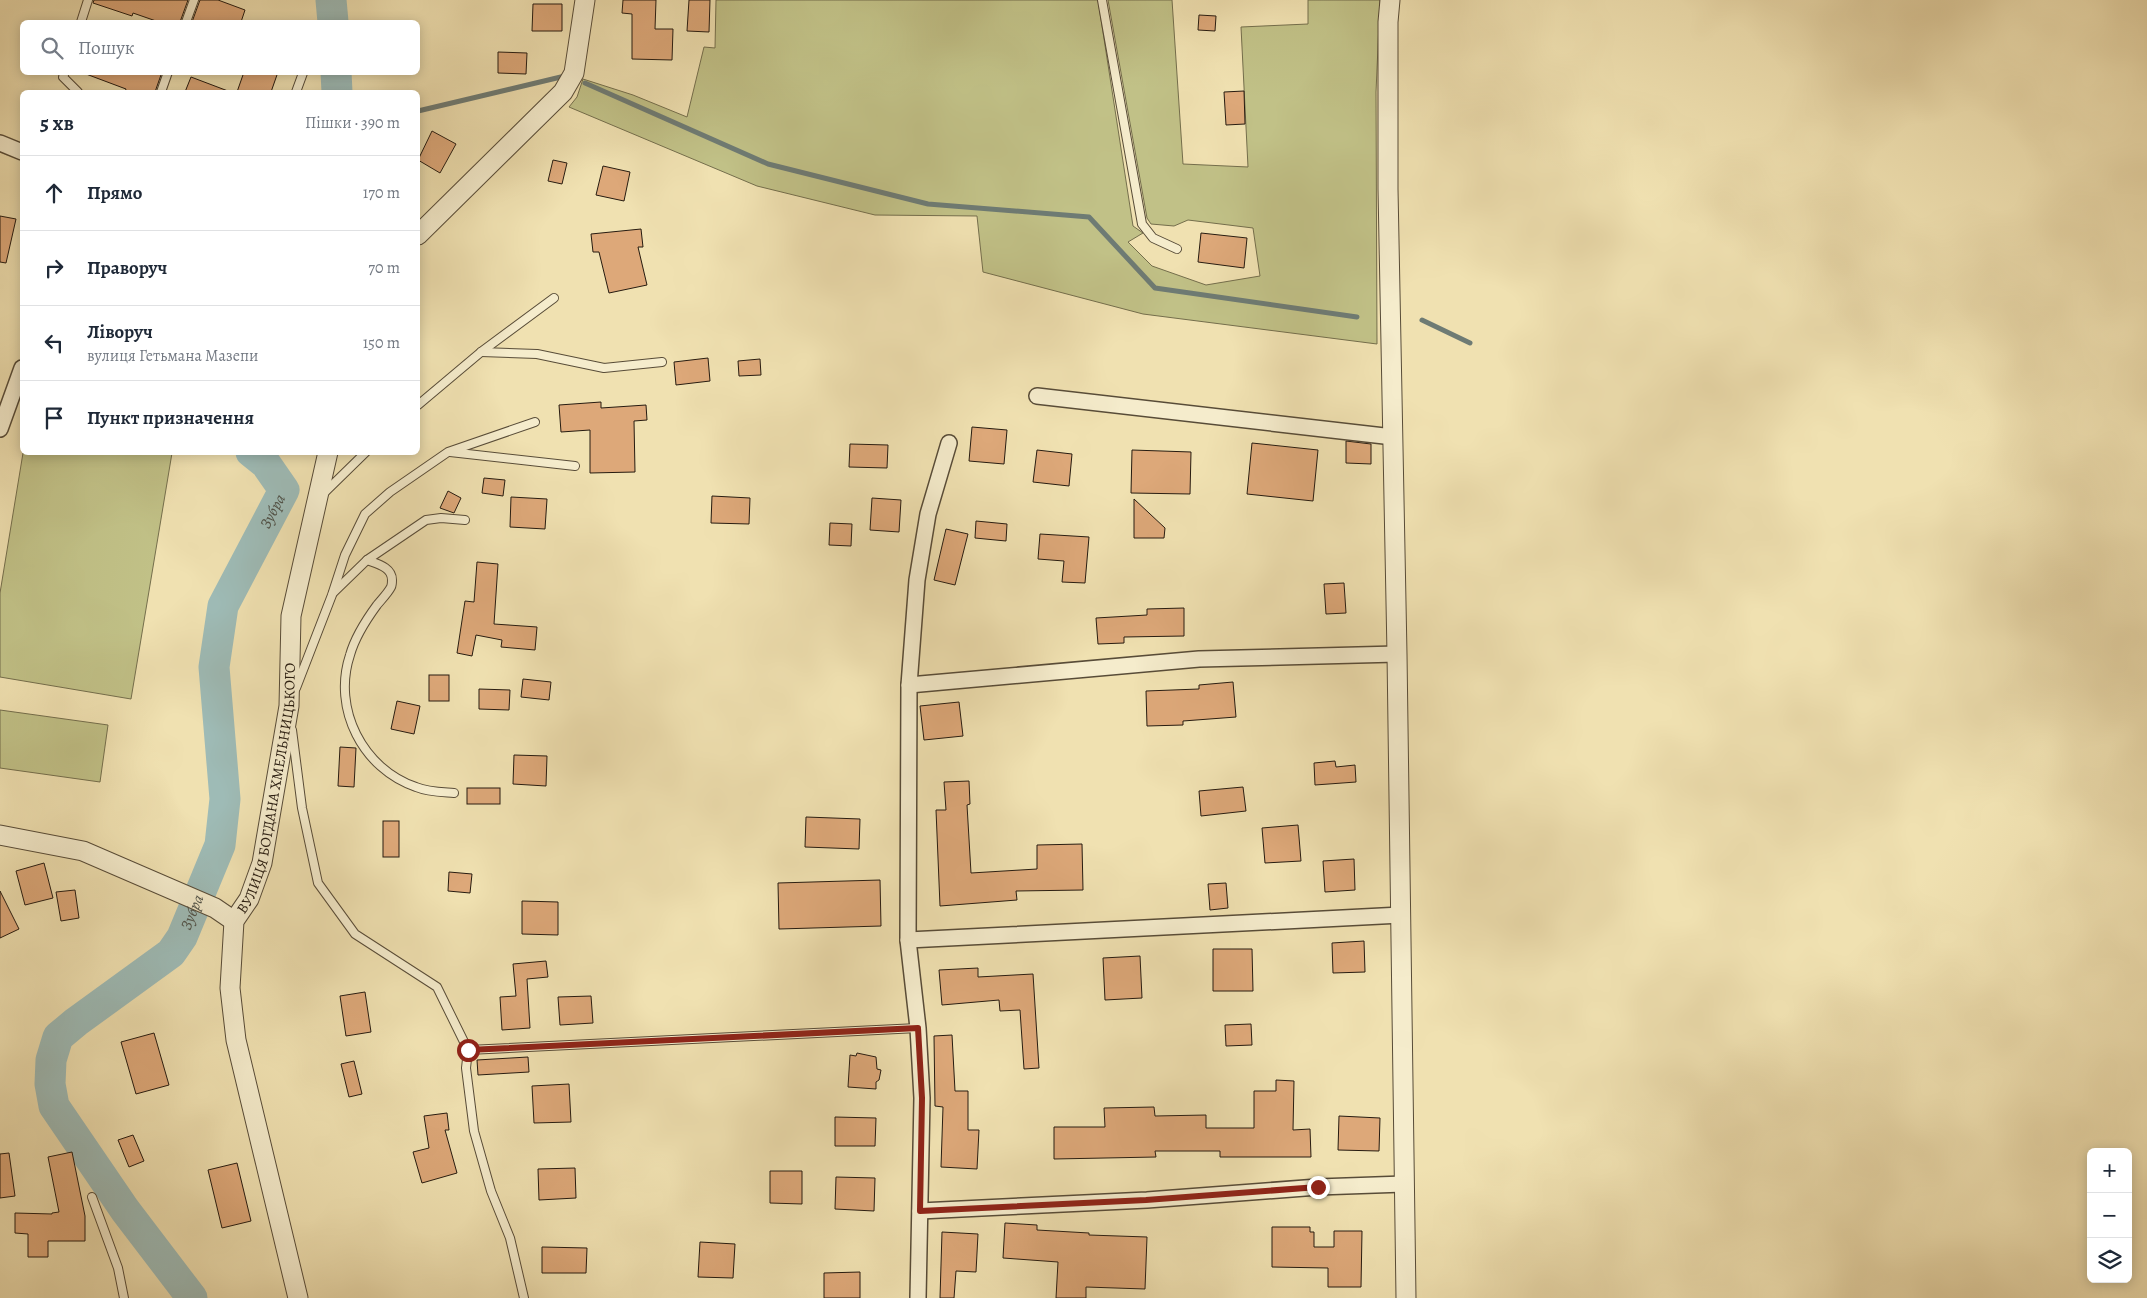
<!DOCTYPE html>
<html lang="uk">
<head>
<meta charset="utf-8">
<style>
  :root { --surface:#fff; --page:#f2f2f3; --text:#1f2937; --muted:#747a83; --line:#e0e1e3 }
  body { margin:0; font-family:Alegreya,serif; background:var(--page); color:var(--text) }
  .controls { position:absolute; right:15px; bottom:15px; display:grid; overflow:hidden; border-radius:8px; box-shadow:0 2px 12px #0003 }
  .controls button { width:45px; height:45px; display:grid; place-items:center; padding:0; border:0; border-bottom:1px solid var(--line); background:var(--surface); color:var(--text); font:25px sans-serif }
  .stop { position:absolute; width:15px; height:15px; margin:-11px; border:4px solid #8f2418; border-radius:50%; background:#fff }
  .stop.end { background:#8f2418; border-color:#fff; box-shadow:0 1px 5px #0008 }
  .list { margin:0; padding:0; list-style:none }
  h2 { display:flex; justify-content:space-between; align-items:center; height:65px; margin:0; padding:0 20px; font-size:21px }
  h2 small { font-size:16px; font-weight:400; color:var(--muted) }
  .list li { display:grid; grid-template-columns:32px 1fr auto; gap:15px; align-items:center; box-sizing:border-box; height:75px; padding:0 20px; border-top:1px solid var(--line) }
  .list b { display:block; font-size:19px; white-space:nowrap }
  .list p { margin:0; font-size:16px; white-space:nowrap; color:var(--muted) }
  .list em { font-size:16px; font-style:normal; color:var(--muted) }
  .icon { flex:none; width:28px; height:28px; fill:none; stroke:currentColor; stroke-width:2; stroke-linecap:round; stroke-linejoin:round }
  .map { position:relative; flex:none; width:2147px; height:1298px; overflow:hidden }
  .search { position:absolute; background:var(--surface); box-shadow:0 2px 12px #0003; left:20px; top:20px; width:400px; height:55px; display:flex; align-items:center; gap:12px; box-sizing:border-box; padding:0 18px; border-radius:8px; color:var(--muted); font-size:19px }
  .panel { position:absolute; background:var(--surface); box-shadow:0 2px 12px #0003; left:20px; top:90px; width:400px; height:365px; border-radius:8px }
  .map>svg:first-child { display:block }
</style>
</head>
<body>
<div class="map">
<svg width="2147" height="1298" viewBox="0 0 2147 1298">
  <rect width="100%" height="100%" fill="#f0e1b1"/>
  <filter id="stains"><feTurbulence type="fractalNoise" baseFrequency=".004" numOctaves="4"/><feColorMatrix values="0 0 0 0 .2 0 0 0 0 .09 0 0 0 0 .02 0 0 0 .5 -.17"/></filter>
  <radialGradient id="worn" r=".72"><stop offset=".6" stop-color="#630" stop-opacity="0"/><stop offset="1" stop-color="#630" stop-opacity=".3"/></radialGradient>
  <g fill="#c1c187" stroke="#746e4c">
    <path d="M716,0H1098L1133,226L1143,233L1128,242L1152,266L1206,285L1260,276L1253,228L1188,220L1174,226L1151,224L1147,218L1108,0H1172L1183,164L1248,167L1241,27L1308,24V0H1380L1376,92L1377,344L1143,314L983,272L977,216L875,215L757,186L569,107L577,97L583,79L633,95L687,117L704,47L715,48Z"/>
    <path d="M23,453H172L131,699L0,677V593Z"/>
    <path d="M0,710L108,725L100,782L0,768Z"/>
  </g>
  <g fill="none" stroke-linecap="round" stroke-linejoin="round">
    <g stroke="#6e7b74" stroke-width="5">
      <path d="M585,83L768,164L928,204L1089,217L1155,288L1357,317"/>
      <path d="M418,111L565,76"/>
      <path d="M1422,320L1470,343"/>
    </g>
    <g stroke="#9ebbb6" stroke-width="31">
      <path d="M331,0L333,22"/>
      <path d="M336,72L337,92"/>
      <path id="s1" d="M192,1298L125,1210L54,1106L50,1084L51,1060L58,1037L76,1022L171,953L182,937L220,845L225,799L214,667L223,606L284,490L266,464L251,452"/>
    </g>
  </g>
  <g fill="#dda879" stroke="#261b10">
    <path d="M94,0H188L180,22H159L133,13L132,16L93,3Z"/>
    <path d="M200,0H218L245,10L241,22H192Z"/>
    <path d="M623,0H656L655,29H673L672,60L632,59V14L622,13Z"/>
    <path d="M689,0H710L709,32L687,31Z"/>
    <path d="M533,4H562V31H532Z"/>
    <path d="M1199,15L1216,16L1215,31L1198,30Z"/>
    <path d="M498,52L527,53L526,74L498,73Z"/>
    <path d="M86,72H162L155,92H125L126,89L86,74Z"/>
    <path d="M244,72H278L271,92H237Z"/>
    <path d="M191,77L228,91V92H185Z"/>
    <path d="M1244,91L1245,124L1226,125L1224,92Z"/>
    <path d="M432,131L456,144L440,173L418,160Z"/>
    <path d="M553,160L567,163L562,184L548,181Z"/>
    <path d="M603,166L630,172L624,201L596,195Z"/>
    <path d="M0,216L16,219L6,263L0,262Z"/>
    <path d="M641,229L643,247H638L647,285L609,293L599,252H593L591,234Z"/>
    <path d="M1201,233L1247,238L1244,268L1198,262Z"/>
    <path d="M708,358L710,381L676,385L674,362Z"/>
    <path d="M760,359L761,375L739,376L738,361Z"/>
    <path d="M601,402V408L646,405L647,420L634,421L635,472L590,473V430L561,432L559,405Z"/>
    <path d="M972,427L1007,430L1004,464L969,461Z"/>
    <path d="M1346,441L1371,444V464L1346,463Z"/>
    <path d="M1252,443L1318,450L1313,501L1247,494Z"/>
    <path d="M850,444L888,445L887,468L849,467Z"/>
    <path d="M1037,450L1072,454L1069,486L1033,482Z"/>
    <path d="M1132,450L1191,452L1190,494L1131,493Z"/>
    <path d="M484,478L505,480L503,496L482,493Z"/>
    <path d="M448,491L461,498L454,513L440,508Z"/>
    <path d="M712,496L750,498L749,524L711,523Z"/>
    <path d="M511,497L547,499L545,529L510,527Z"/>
    <path d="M872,498L901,500L899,532L870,530Z"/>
    <path d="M1134,499L1165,528L1164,538H1134Z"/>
    <path d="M976,521L1007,524L1006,541L975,538Z"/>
    <path d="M830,523L852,524L851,546L829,545Z"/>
    <path d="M946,529L968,534L955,585L934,580Z"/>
    <path d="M1040,534L1089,537L1085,583L1062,582L1064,561L1038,559Z"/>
    <path d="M477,562L498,564L494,624L537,627L535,650L501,647L502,640L476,635L472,656L457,653L465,601L474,602Z"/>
    <path d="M1344,583L1346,613L1326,614L1324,584Z"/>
    <path d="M1184,608V636L1124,637V643L1098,644L1096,618L1147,615V609Z"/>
    <rect x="429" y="675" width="20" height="26"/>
    <path d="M523,679L551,682L549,700L521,697Z"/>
    <path d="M1233,682L1236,717L1183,721V725L1147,726L1146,691L1199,689V685Z"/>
    <path d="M479,689L510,690L509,710L479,709Z"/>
    <path d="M397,701L420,706L414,734L391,729Z"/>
    <path d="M959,702L963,736L924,740L920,706Z"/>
    <path d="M340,747L356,748L354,787L338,786Z"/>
    <path d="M514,755L547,756L546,786L513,784Z"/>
    <path d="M1335,761L1336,767L1355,765L1356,782L1315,785L1314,763Z"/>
    <path d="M969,781L970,804L967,805L971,873L1037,869V845L1082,844L1083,890L1016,891L1017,900L940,906L936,810H946L944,782Z"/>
    <path d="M1243,787L1246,811L1201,816L1199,791Z"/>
    <rect x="467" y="788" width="33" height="16"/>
    <path d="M806,817L860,819L859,849L805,847Z"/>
    <rect x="383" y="821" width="16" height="36"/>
    <path d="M1298,825L1301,861L1265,863L1262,828Z"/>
    <path d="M1354,859L1355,890L1325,892L1323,861Z"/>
    <path d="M44,863L53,898L25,905L16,871Z"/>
    <path d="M449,872L472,874L470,893L448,891Z"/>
    <path d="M880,880L881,926L779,929L778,883Z"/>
    <path d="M1226,883L1228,908L1210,910L1208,884Z"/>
    <path d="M75,890L79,918L61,921L56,892Z"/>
    <path d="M0,891L19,929L0,938Z"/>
    <path d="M522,901L558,902V935L522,934Z"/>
    <path d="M1364,941L1365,972L1333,973L1332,943Z"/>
    <path d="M1213,949H1252L1253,991H1213Z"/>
    <path d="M1140,956L1142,998L1105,1000L1103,958Z"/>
    <path d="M546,961L548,977L527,979L530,1028L502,1030L500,997L516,996L513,964Z"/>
    <path d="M978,968V977L1033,974L1039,1068L1024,1069L1020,1010L1000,1011L999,1000L942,1005L939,970Z"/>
    <path d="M365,992L371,1032L346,1036L340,996Z"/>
    <path d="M591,996L593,1023L560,1025L558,997Z"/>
    <path d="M1251,1024L1252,1045L1226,1046L1225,1025Z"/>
    <path d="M154,1033L169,1085L136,1094L121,1042Z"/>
    <path d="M952,1035L955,1091H968V1130H979L977,1169L941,1167L943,1107L935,1106L934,1036Z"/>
    <path d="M857,1053L876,1057L877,1069L881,1070L879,1080L876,1082V1089L848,1087L850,1055L856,1056Z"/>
    <path d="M528,1057L529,1072L478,1075L477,1060Z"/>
    <path d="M354,1061L362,1094L349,1097L341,1064Z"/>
    <path d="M1276,1080L1294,1081L1293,1130L1310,1129L1311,1157H1220V1151H1155L1156,1157L1054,1159V1127H1105L1104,1108L1154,1107L1155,1116L1206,1115V1128H1254V1091H1276Z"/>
    <path d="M569,1084L571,1122L534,1123L532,1086Z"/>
    <path d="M447,1113L449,1130H445L457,1173L422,1183L413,1152L429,1148L424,1116Z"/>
    <path d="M1339,1116L1380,1118L1379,1151L1338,1150Z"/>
    <path d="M835,1117L876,1118L875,1146H835Z"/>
    <path d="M133,1135L144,1161L129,1167L118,1140Z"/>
    <path d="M72,1152L85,1216V1241H48V1257H28V1234L15,1233V1213L52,1214V1213L59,1212L48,1157Z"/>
    <path d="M9,1153L15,1196L0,1198V1154Z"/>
    <path d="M237,1163L251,1221L222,1228L208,1170Z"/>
    <path d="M575,1168L576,1198L539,1200L538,1169Z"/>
    <path d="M770,1171H802V1204L770,1203Z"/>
    <path d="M836,1177L875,1178L874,1211L835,1209Z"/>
    <path d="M1005,1223L1037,1225V1230L1089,1233V1235L1147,1237L1145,1289L1086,1287V1298H1056L1058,1262L1003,1258Z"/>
    <path d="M1272,1227H1310V1232H1314V1247H1334V1231H1362L1361,1287H1328V1268L1272,1267Z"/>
    <path d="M942,1232L978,1234L976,1272L956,1271L954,1298H940Z"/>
    <path d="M700,1242L735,1244L733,1278L698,1277Z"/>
    <path d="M542,1247L587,1248L586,1273H542Z"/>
    <path d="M860,1272V1298H824V1273Z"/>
  </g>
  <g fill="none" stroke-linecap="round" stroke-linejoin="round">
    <g stroke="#584c38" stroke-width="10">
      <g id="service">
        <path d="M1102,0L1142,224L1153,238L1177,249"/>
        <path d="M81,22L88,0"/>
        <path d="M186,22L194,0"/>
        <path d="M65,72L63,77L78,92"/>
        <path d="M161,92L168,72"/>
        <path d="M296,92L303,73"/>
        <path d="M481,352L537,354L604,368L662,362"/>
        <path d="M418,405L481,352L554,298"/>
        <path d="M450,452L575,466"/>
        <path d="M322,495L366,452"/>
        <path d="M367,560L426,520L441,518L465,520"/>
        <path d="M333,593L367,560C377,564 392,567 392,580C392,582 392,585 391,587C388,593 381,600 377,605C366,620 355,637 350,655C332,709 363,769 416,787C428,792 441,792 454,793"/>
        <path d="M296,688L332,595L345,555L365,514L390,492L448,452L535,422"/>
        <path d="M292,730L302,808L318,883L355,934L437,987L468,1050L918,1028"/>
        <path d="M468,1050L466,1068L474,1131L491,1191L510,1238L524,1298"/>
        <path d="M92,1197L118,1268L124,1298"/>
      </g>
    </g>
    <g stroke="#584c38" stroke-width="18">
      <g id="minor">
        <path d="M0,143L22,152"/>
        <path d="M1037,396L1393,437"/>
        <path d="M0,429L22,368"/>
        <path d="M909,685L1199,659L1397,654"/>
        <path d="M908,940L1401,915"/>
        <path d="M920,1211L1147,1200L1318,1187L1404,1184"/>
        <path d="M918,1298L922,1098L918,1028L908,940L909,685L917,580L928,514L949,443"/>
      </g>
    </g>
    <g stroke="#584c38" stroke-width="21">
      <g id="tertiary">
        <path d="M1390,0L1388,22V189L1397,654L1406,1298"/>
        <path d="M418,235L563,92L574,73L585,0"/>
        <path d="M0,835L83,851L215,908L234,921"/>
        <path id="s2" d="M298,1298L236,1040L230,988L234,921L249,899L262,863L289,706L291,616L328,452"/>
      </g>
    </g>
    <use href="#service" stroke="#f5eccc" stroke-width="8"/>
    <use href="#minor" stroke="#f5eccc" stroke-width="15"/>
    <use href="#tertiary" stroke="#f5eccc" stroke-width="19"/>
  </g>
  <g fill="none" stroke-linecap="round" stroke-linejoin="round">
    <path stroke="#8f2418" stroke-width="6" d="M468,1050L918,1028L922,1098L920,1211L1146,1200L1318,1187"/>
  </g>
  <g text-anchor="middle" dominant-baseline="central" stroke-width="4" stroke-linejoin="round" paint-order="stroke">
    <g font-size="15" fill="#261b10" stroke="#f5eccc">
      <text stroke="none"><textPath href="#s2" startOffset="524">ВУЛИЦЯ БОГДАНА ХМЕЛЬНИЦЬКОГО</textPath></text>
    </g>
    <g font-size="16" font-style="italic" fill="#50534a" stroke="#f5eccc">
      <text stroke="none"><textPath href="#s1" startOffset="914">Зубра</textPath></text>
      <text stroke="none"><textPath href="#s1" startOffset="494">Зубра</textPath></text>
    </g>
  </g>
  <rect width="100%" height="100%" filter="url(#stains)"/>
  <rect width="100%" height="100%" fill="url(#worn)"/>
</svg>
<div class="controls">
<button>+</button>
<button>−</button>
<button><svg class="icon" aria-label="layers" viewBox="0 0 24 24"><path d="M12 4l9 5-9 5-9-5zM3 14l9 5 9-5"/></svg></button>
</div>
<div class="stop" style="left:468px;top:1050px"></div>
<div class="stop end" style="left:1318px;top:1187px"></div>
<div class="search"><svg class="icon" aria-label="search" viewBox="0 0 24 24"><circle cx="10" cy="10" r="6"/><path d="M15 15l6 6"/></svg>Пошук</div>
<section class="panel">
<h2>5 хв<small>Пішки · 390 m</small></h2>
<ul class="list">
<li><svg class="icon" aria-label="ahead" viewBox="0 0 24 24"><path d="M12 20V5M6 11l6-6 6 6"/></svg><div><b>Прямо</b></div><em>170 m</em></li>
<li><svg class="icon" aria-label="right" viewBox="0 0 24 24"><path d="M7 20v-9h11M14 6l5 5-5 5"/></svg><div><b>Праворуч</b></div><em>70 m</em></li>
<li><svg class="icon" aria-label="left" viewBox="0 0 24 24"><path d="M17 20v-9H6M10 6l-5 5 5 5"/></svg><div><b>Ліворуч</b><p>вулиця Гетьмана Мазепи</p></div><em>150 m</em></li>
<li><svg class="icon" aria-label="arrive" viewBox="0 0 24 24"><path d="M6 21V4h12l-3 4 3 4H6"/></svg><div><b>Пункт призначення</b></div></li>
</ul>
</section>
</div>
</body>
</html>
